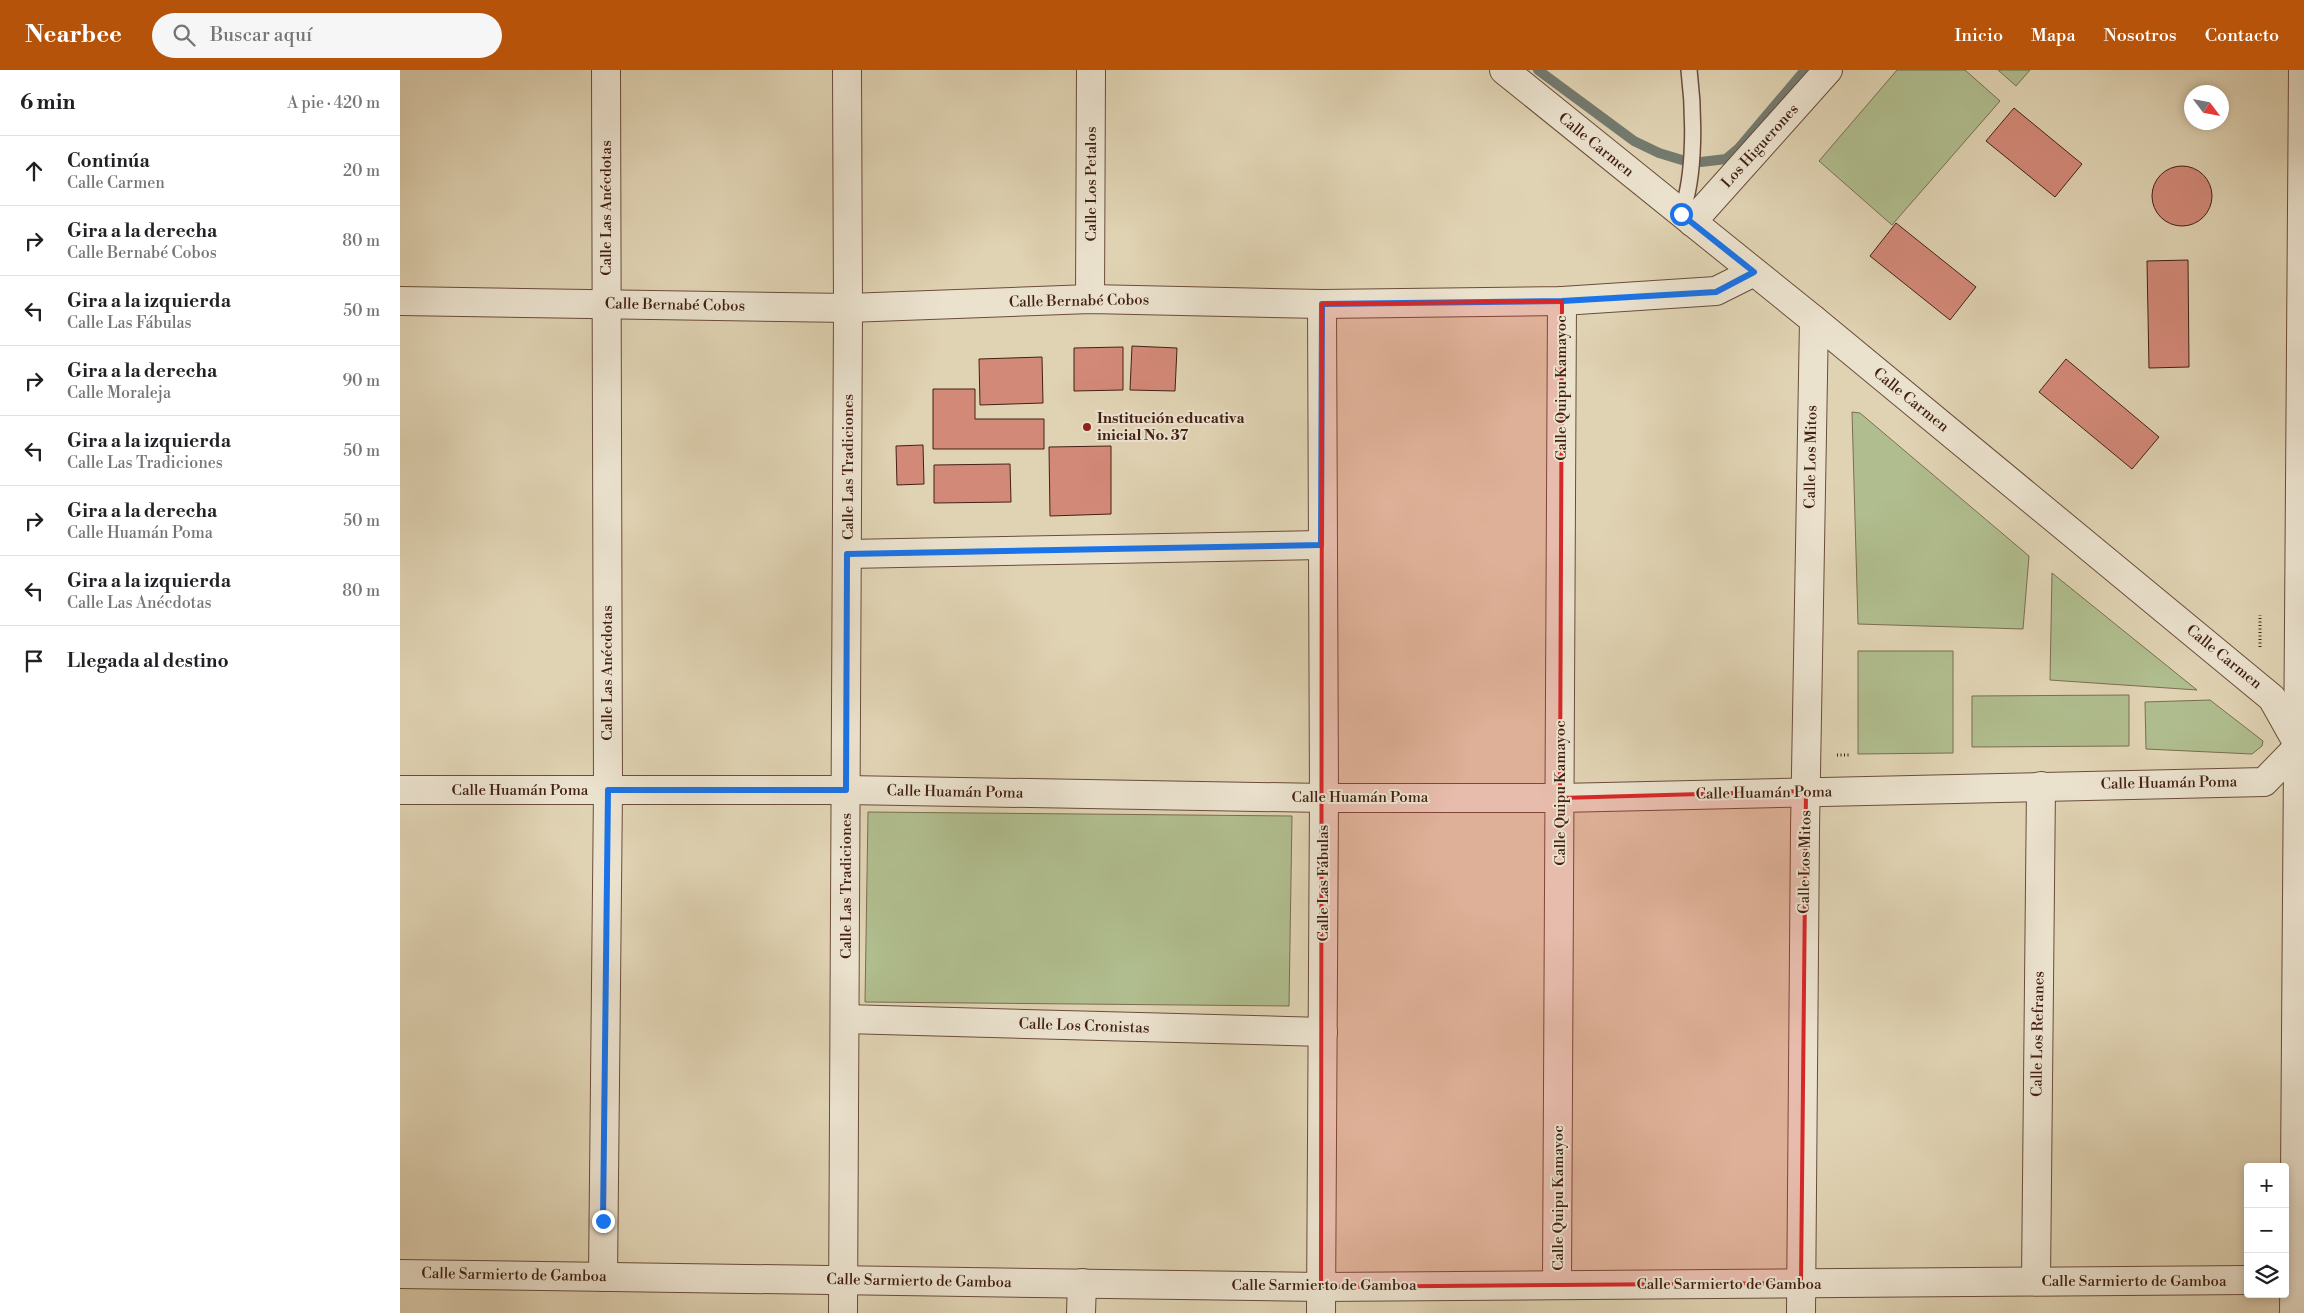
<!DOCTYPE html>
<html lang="es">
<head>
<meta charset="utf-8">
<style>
  :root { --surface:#fff; --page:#f6f6f6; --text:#202124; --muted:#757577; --line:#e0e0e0; --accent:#b45309 }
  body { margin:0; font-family:"Libre Bodoni",serif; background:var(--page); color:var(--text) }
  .controls { position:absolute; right:15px; bottom:15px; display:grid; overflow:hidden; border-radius:5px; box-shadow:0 2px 8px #0003 }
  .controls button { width:45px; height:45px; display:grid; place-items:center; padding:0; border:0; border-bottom:1px solid var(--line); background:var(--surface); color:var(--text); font:25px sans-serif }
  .compass { position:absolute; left:1784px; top:15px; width:45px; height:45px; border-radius:50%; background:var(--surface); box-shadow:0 2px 8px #0003; rotate:122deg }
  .stop { position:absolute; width:15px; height:15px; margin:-11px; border:4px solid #1a73e8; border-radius:50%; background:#fff }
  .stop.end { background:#1a73e8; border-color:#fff; box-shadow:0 1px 5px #0008 }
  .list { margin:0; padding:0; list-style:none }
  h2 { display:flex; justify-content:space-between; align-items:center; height:65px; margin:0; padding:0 20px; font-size:21px }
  h2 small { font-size:16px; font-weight:400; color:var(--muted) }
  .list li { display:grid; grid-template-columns:32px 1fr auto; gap:15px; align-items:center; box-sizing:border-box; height:70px; padding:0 20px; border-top:1px solid var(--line) }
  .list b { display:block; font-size:19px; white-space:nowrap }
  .list p { margin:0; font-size:16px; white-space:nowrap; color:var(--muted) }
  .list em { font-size:16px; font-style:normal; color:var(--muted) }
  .icon { flex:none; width:28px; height:28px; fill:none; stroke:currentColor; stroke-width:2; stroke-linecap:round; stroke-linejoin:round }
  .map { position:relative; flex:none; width:1904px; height:1243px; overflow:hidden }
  header { display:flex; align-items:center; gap:30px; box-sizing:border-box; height:70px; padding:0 25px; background:var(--accent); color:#fff }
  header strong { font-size:24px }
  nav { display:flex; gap:28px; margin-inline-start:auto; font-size:18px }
  .search { width:350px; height:45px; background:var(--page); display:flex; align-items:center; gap:12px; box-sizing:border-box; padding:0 18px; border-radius:28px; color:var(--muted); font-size:19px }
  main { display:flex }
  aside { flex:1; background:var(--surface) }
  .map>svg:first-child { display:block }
</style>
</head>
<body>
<header>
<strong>Nearbee</strong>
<div class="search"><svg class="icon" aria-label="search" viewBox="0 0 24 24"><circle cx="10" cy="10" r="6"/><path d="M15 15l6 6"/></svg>Buscar aquí</div>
<nav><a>Inicio</a><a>Mapa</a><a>Nosotros</a><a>Contacto</a></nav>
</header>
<main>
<aside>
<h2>6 min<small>A pie · 420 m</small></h2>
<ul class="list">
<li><svg class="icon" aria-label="ahead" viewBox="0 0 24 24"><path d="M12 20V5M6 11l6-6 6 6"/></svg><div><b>Continúa</b><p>Calle Carmen</p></div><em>20 m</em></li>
<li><svg class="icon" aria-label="right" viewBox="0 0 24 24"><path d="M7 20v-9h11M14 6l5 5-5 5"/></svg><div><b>Gira a la derecha</b><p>Calle Bernabé Cobos</p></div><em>80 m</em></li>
<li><svg class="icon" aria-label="left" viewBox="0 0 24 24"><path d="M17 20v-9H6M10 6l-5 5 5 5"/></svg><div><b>Gira a la izquierda</b><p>Calle Las Fábulas</p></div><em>50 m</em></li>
<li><svg class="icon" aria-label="right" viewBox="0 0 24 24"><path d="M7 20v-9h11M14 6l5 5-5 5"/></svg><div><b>Gira a la derecha</b><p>Calle Moraleja</p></div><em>90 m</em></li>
<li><svg class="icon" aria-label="left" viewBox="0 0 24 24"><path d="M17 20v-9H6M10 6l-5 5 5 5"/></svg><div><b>Gira a la izquierda</b><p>Calle Las Tradiciones</p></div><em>50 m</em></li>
<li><svg class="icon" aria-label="right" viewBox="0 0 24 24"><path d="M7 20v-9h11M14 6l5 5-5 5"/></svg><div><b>Gira a la derecha</b><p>Calle Huamán Poma</p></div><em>50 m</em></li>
<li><svg class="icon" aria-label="left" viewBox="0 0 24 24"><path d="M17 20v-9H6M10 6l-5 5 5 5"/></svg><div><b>Gira a la izquierda</b><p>Calle Las Anécdotas</p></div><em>80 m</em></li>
<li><svg class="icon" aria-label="arrive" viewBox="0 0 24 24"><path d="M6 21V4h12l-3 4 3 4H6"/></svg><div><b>Llegada al destino</b></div></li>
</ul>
</aside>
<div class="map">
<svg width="1904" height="1243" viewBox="0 0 1904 1243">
  <rect width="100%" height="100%" fill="#e0d3b3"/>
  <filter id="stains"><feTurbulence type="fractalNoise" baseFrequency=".004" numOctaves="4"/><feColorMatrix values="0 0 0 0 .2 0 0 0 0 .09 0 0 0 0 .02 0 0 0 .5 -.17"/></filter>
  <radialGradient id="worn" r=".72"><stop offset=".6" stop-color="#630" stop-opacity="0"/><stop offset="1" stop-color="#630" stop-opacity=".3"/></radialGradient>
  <g fill="#b0bd8e" stroke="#7a6e50">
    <path d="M1497,0H1565L1600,31L1492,155L1419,91Z"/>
    <path d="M1598,0H1630L1616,16Z"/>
    <path d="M1452,342L1460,343L1629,486L1623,559L1458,554Z"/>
    <path d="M1652,503L1797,620L1650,610Z"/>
    <path d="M1458,581H1553V683L1458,684Z"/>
    <path d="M1729,625V676L1572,677V626Z"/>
    <path d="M1810,630L1863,671L1862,676L1852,684L1746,679L1745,632Z"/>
    <path d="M468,742L892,746L889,936L465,932Z"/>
  </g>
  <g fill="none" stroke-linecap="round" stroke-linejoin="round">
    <g stroke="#747b70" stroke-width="10">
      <path d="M1138,0L1234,71L1259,83L1282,90"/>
      <path d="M1301,92L1326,89L1339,78L1405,0"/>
    </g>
  </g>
  <g fill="#d38978" stroke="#432013">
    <path d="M1614,38L1682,94L1655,127L1586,71Z"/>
    <circle cx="1782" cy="126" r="30"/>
    <path d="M1496,153L1576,217L1550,250L1470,186Z"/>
    <path d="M1788,190L1789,297L1749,298L1747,191Z"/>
    <path d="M732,276L777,278L775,321L730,320Z"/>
    <path d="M723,277V320L674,321V278Z"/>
    <path d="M642,287L643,333L580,335L579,289Z"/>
    <path d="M1666,289L1759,367L1732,399L1639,322Z"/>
    <path d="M533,319H575V349H644V379H533Z"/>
    <path d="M523,375L524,414L497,415L496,376Z"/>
    <path d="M711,376V444L650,446L649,377Z"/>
    <path d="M610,394L611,432L534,433V395Z"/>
  </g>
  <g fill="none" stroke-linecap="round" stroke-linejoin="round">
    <g stroke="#6a4d3b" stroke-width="18">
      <path id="service" d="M1281,144C1296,106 1294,40 1289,0"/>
    </g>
    <g stroke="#6a4d3b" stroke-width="30">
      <g id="minor">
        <path d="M1104,0L1414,250L1872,628L1899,676"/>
        <path d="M1292,152L1428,0"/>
        <path d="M690,229L691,0"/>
        <path d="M0,231L448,238L690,229L922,234L1162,231L1316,221L1354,202"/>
        <path d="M447,484L921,475"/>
        <path d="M0,720H446L924,728H1160L1864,712L1899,676H1904"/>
        <path d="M445,949L923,962"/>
        <path d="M0,1204L921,1217L1848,1210"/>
        <path d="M203,1207L208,720L206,0"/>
        <path d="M1636,1211L1641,716"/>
        <path d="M1157,1215L1162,231"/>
        <path d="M443,1243L448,238L447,0"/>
        <path d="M681,1243L682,1213"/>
        <path d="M921,1243L924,728L922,234"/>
        <path d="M1401,1243L1405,759L1414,250"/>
      </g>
    </g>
    <g stroke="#6a4d3b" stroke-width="30">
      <path id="tertiary" d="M1894,1243L1903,0"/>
    </g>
    <g stroke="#432013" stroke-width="3" stroke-dasharray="1 2.5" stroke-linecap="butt">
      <path d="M1860,577V545"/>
      <path d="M1437,685H1451"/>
    </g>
    <use href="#service" stroke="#ebe2ce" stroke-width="15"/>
    <use href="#minor" stroke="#ebe2ce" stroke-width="28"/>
    <use href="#tertiary" stroke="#ebe2ce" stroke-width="28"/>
  </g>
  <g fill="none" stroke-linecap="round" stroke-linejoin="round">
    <path stroke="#1a73e8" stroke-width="6" d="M203,1151L208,720H446L447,484L921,475L922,234L1162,231L1316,222L1354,202L1281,144"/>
  </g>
  <path fill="#d62828" fill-opacity="0.2" stroke="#d62828" stroke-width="4" stroke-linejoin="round" d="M1162,231L1160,728L1406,721L1401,1213L921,1217L922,234Z"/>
  <circle fill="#8f2418" stroke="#ebe2ce" stroke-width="2" cx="687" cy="357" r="5"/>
  <g text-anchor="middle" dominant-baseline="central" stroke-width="4" stroke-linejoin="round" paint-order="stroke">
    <g font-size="15" fill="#432013" stroke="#ebe2ce">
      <text transform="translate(1196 75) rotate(39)">Calle Carmen</text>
      <text transform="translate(1360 76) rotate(-48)">Los Higuerones</text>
      <text transform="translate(691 114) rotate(-90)">Calle Los Petalos</text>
      <text transform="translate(206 138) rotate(-90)">Calle Las Anécdotas</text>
      <text transform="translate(679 231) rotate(-1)">Calle Bernabé Cobos</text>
      <text transform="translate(275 235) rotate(1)">Calle Bernabé Cobos</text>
      <text transform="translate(1161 318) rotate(-90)">Calle Quipu Kamayoc</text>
      <text transform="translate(1511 330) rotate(39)">Calle Carmen</text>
      <text transform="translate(1411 387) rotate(-89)">Calle Los Mitos</text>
      <text transform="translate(448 397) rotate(-90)">Calle Las Tradiciones</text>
      <text transform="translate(1824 587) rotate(39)">Calle Carmen</text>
      <text transform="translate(207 603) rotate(-90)">Calle Las Anécdotas</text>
      <text transform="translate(1769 713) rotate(-1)">Calle Huamán Poma</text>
      <text x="120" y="720">Calle Huamán Poma</text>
      <text transform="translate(555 722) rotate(1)">Calle Huamán Poma</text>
      <text transform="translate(1160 723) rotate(-90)">Calle Quipu Kamayoc</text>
      <text transform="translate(1364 723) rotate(-1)">Calle Huamán Poma</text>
      <text x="960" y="727">Calle Huamán Poma</text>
      <text transform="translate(1405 792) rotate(-89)">Calle Los Mitos</text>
      <text transform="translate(923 813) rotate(-90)">Calle Las Fábulas</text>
      <text transform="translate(446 816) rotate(-90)">Calle Las Tradiciones</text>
      <text transform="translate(684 956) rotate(2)">Calle Los Cronistas</text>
      <text transform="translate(1638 964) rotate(-89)">Calle Los Refranes</text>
      <text transform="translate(1158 1128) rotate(-90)">Calle Quipu Kamayoc</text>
      <text transform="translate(114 1205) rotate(1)">Calle Sarmierto de Gamboa</text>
      <text transform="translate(519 1211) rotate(1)">Calle Sarmierto de Gamboa</text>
      <text x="1734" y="1211">Calle Sarmierto de Gamboa</text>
      <text x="1329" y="1214">Calle Sarmierto de Gamboa</text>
      <text x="924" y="1215">Calle Sarmierto de Gamboa</text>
    </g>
    <g font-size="15" font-weight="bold" fill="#432013" stroke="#ebe2ce" text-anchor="start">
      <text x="697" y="348">Institución educativa<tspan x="697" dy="17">inicial No. 37</tspan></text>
    </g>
  </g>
  <rect width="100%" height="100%" filter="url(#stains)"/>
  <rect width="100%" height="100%" fill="url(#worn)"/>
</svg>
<div class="controls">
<button>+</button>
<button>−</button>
<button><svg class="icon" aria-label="layers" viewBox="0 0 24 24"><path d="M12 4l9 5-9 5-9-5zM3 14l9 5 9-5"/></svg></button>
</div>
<svg class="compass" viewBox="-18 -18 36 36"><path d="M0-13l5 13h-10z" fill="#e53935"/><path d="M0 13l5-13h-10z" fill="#757577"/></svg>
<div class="stop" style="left:1281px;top:144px"></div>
<div class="stop end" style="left:203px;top:1151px"></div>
</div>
</main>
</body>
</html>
